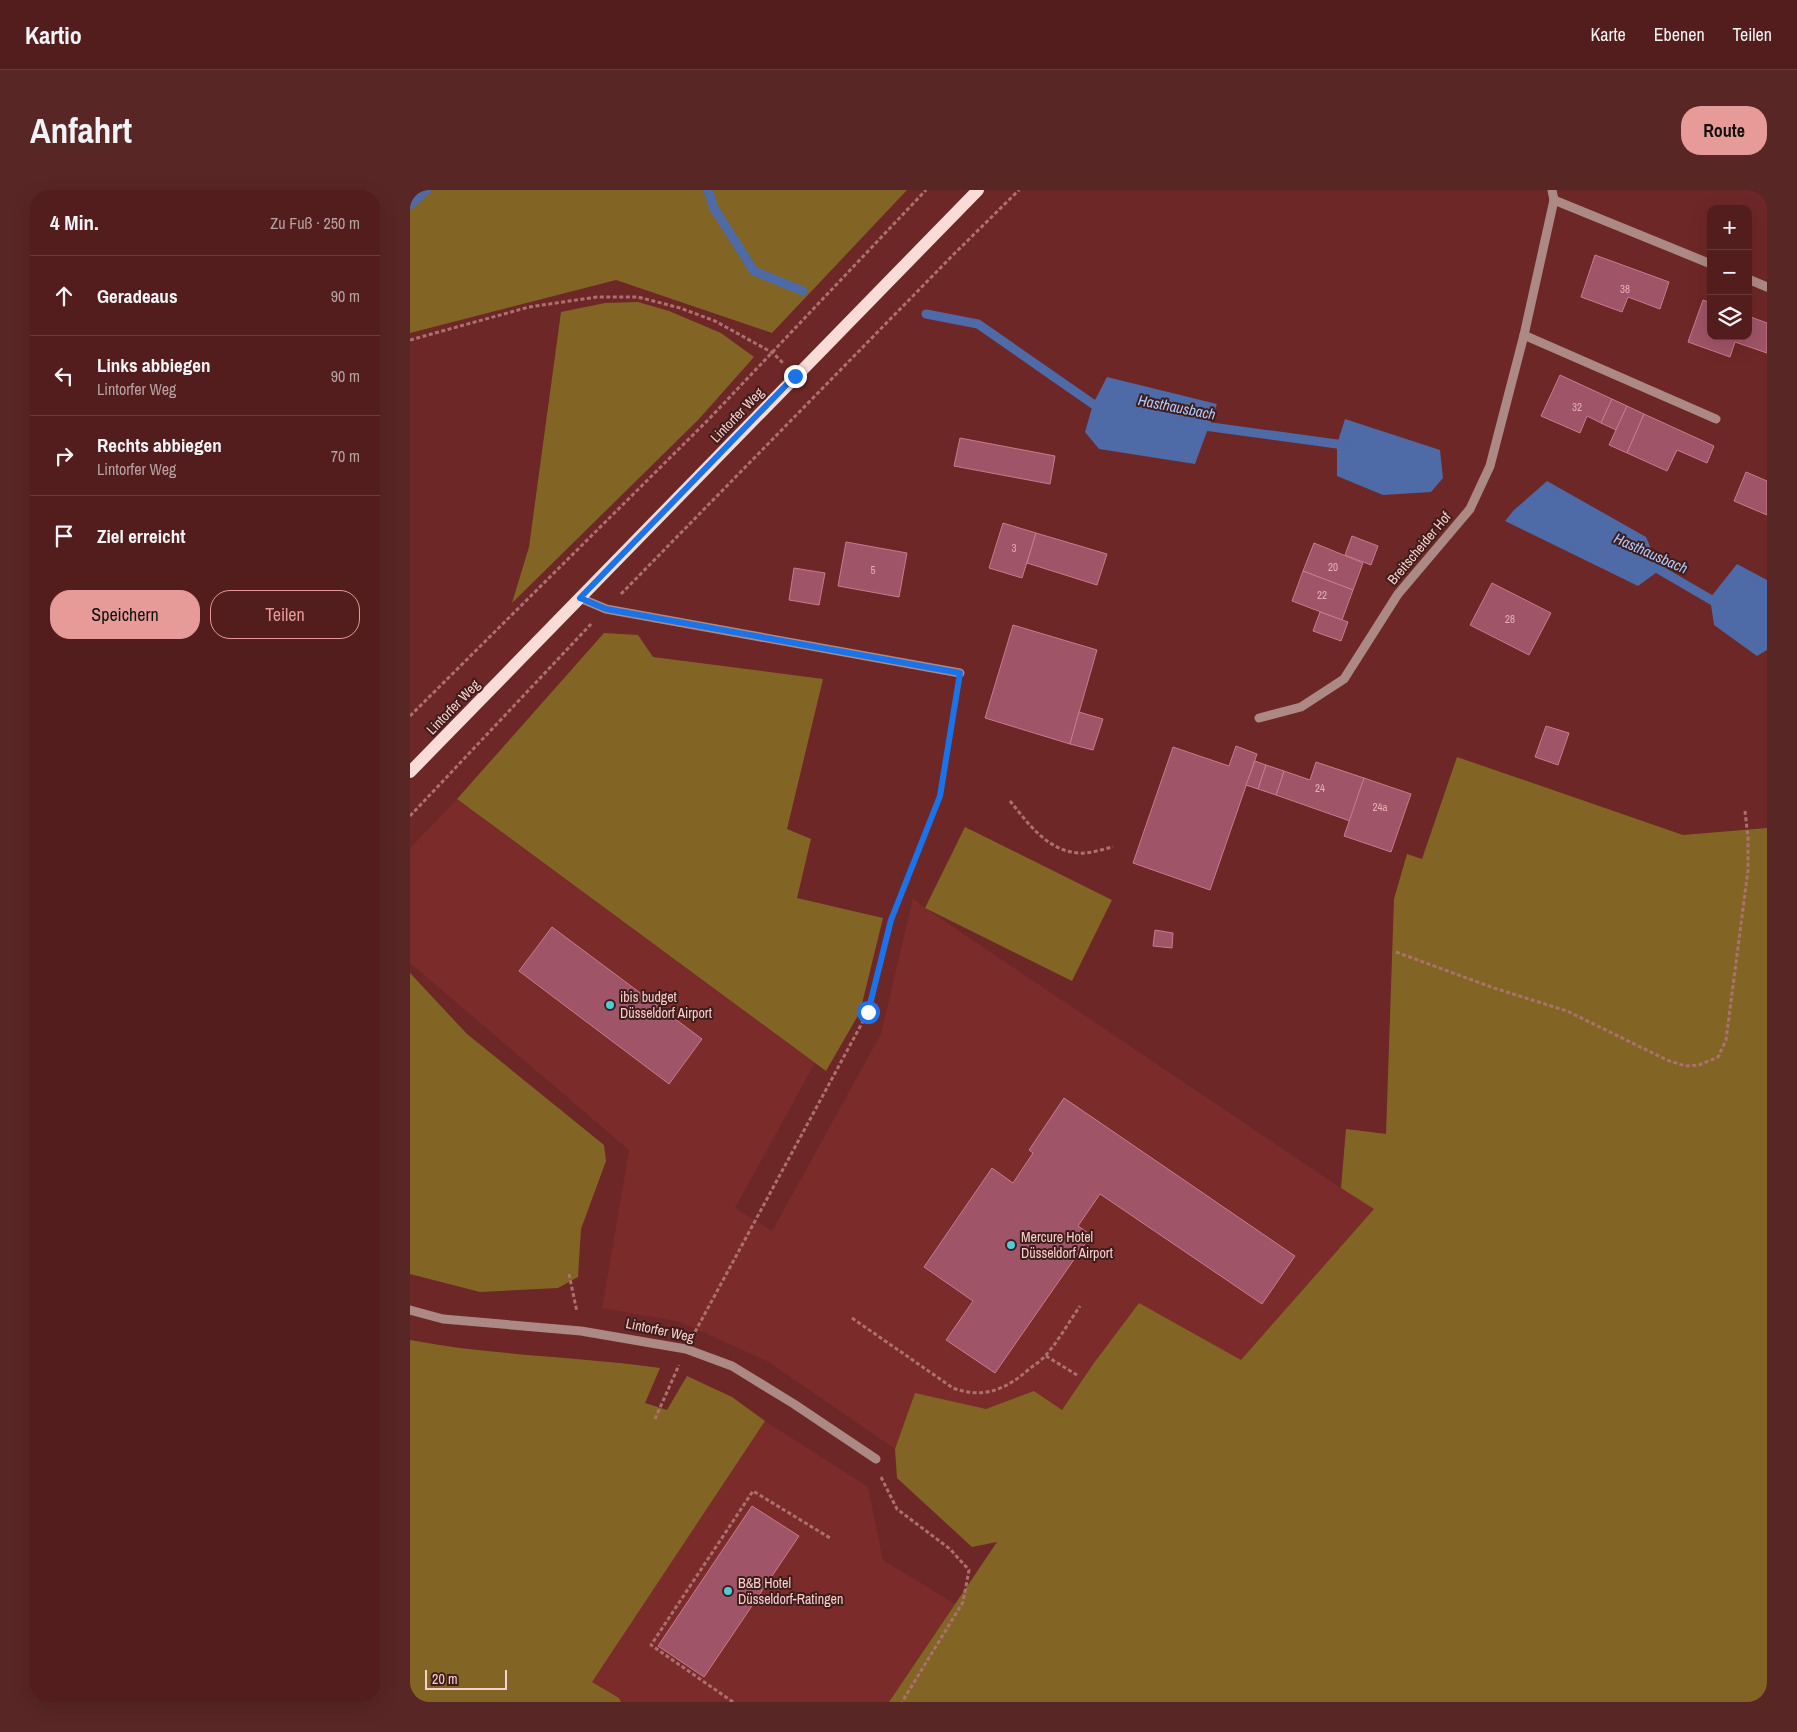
<!DOCTYPE html>
<html lang="de">
<head>
<meta charset="utf-8">
<style>
  :root { --surface:#521d1c; --page:#582625; --text:#f1f3f6; --muted:#b5a2a3; --line:#683b3b; --accent:#e69b98 }
  body { margin:0; font-family:"Archivo Narrow",sans-serif; background:var(--page); color:var(--text) }
  .controls { position:absolute; right:15px; top:15px; display:grid; overflow:hidden; border-radius:10px; box-shadow:0 5px 20px #0002 }
  .controls button { width:45px; height:45px; display:grid; place-items:center; padding:0; border:0; border-bottom:1px solid var(--line); background:var(--surface); color:var(--text); font:25px sans-serif }
  .scale { position:absolute; left:15px; bottom:12px; width:82px; box-sizing:border-box; padding-left:5px; border:2px solid #fbceca; border-top:0; font-size:14px; line-height:18px; white-space:nowrap; color:#fbceca; -webkit-text-stroke:4px #3d1d1c; paint-order:stroke }
  .stop { position:absolute; width:15px; height:15px; margin:-11px; border:4px solid #1a73e8; border-radius:50%; background:#fff }
  .stop.end { background:#1a73e8; border-color:#fff; box-shadow:0 1px 5px #0008 }
  .list { margin:0; padding:0; list-style:none }
  h2 { display:flex; justify-content:space-between; align-items:center; height:65px; margin:0; padding:0 20px; font-size:21px }
  h2 small { font-size:16px; font-weight:400; color:var(--muted) }
  .list li { display:grid; grid-template-columns:32px 1fr auto; gap:15px; align-items:center; box-sizing:border-box; height:80px; padding:0 20px; border-top:1px solid var(--line) }
  .list b { display:block; font-size:19px; white-space:nowrap }
  .list p { margin:0; font-size:16px; white-space:nowrap; color:var(--muted) }
  .list em { font-size:16px; font-style:normal; color:var(--muted) }
  .actions { display:flex; gap:10px; padding:15px 20px }
  .actions a { flex:1; padding:11px 0; border:1px solid var(--accent); border-radius:20px; text-align:center; font-size:18px; color:var(--accent) }
  .actions .main { background:var(--accent); color:#111 }
  .icon { flex:none; width:28px; height:28px; fill:none; stroke:currentColor; stroke-width:2; stroke-linecap:round; stroke-linejoin:round }
  .map { position:relative; flex:none; width:1357px; height:1512px; overflow:hidden; border-radius:20px }
  header { display:flex; align-items:center; gap:30px; box-sizing:border-box; height:70px; padding:0 25px; background:var(--surface); border-bottom:1px solid var(--line) }
  header strong { font-size:24px }
  nav { display:flex; gap:28px; margin-inline-start:auto; font-size:18px }
  .intro { display:flex; align-items:center; justify-content:space-between; box-sizing:border-box; height:120px; padding:0 30px }
  h1 { margin:0; font-size:35px }
  .button { padding:12px 22px; border-radius:20px; background:var(--accent); color:#111; font-size:18px; font-weight:700 }
  main { display:flex; gap:30px; padding:0 30px }
  aside { flex:1; background:var(--surface); border-radius:20px; box-shadow:0 5px 20px #0002 }
  .map>svg:first-child { display:block }
</style>
</head>
<body>
<header>
<strong>Kartio</strong>
<nav><a>Karte</a><a>Ebenen</a><a>Teilen</a></nav>
</header>
<div class="intro"><h1>Anfahrt</h1><a class="button">Route</a></div>
<main>
<aside>
<h2>4 Min.<small>Zu Fuß · 250 m</small></h2>
<ul class="list">
<li><svg class="icon" aria-label="ahead" viewBox="0 0 24 24"><path d="M12 20V5M6 11l6-6 6 6"/></svg><div><b>Geradeaus</b></div><em>90 m</em></li>
<li><svg class="icon" aria-label="left" viewBox="0 0 24 24"><path d="M17 20v-9H6M10 6l-5 5 5 5"/></svg><div><b>Links abbiegen</b><p>Lintorfer Weg</p></div><em>90 m</em></li>
<li><svg class="icon" aria-label="right" viewBox="0 0 24 24"><path d="M7 20v-9h11M14 6l5 5-5 5"/></svg><div><b>Rechts abbiegen</b><p>Lintorfer Weg</p></div><em>70 m</em></li>
<li><svg class="icon" aria-label="arrive" viewBox="0 0 24 24"><path d="M6 21V4h12l-3 4 3 4H6"/></svg><div><b>Ziel erreicht</b></div></li>
</ul>
<div class="actions"><a class="main">Speichern</a><a>Teilen</a></div>
</aside>
<div class="map">
<svg width="1357" height="1512" viewBox="0 0 1357 1512">
  <rect width="100%" height="100%" fill="#6d2726"/>
  <g fill="#7a2b2a">
    <path d="M47,609L405,873L325,1018L362,1041L471,844L503,708L515,718L931,998L989,1034L726,1419L485,1259L357,1171L270,1132L192,1118L219,960L0,773V658Z"/>
    <path d="M355,1231L458,1297L473,1370L545,1414L479,1512H211L209,1508L181,1492Z"/>
  </g>
  <g fill="#826524">
    <path d="M0,0H497L362,143L206,90L0,143Z"/>
    <path d="M228,112L259,121L311,143L344,167L289,229L102,413L119,357L151,122L195,113Z"/>
    <path d="M194,443L228,445L243,467L413,489L377,639L401,649L387,708L473,728L450,822L416,881L47,609Z"/>
    <path d="M1047,567L1273,645L1357,638V1512H479L587,1352L562,1357L487,1288L485,1259L505,1203L576,1219L624,1201L652,1220L684,1173L729,1113L831,1170L964,1019L931,998L936,939L976,944L984,709L997,664L1012,669Z"/>
    <path d="M555,637L702,710L662,791L515,718Z"/>
    <path d="M0,783L57,844L194,955L196,971L171,1039L168,1087L148,1098L70,1102L0,1084Z"/>
    <path d="M0,1150C82,1166 167,1166 250,1178L235,1213L257,1220L277,1186L322,1207L355,1231L182,1492L209,1508L211,1512H0Z"/>
  </g>
  <g fill="#4e6aa7">
    <path d="M697,187L807,214L785,274L689,259L675,242L683,214Z"/>
    <path d="M935,229L1030,260L1033,288L1021,302L973,305L927,286V254Z"/>
    <path d="M1137,291L1236,347L1250,380L1228,396L1095,331L1103,321Z"/>
    <path d="M1327,374L1357,390V460L1347,466L1304,435L1300,408Z"/>
  </g>
  <g fill="none" stroke-linecap="round" stroke-linejoin="round">
    <g stroke="#4e6aa7" stroke-width="9">
      <path d="M298,0L304,18L344,81L393,101"/>
      <path d="M0,15L17,0"/>
      <path d="M516,124L568,134L683,214L694,216"/>
      <path d="M787,235L927,254L937,258"/>
      <path d="M1241,376L1250,380L1310,415"/>
    </g>
  </g>
  <g fill="#9f5468" stroke="#ca7b8e">
    <path d="M1185,65L1259,92L1250,119L1218,107L1212,122L1171,107Z"/>
    <path d="M1293,110L1301,113V146H1338V126L1357,133V163L1325,152L1320,167L1278,152Z"/>
    <path d="M1150,185L1202,209L1191,233L1177,226L1170,243L1131,226Z"/>
    <path d="M1202,209L1217,216L1206,240L1191,233Z"/>
    <path d="M1217,216L1234,224L1217,263L1199,255Z"/>
    <path d="M1234,224L1304,256L1297,273L1267,260L1257,281L1217,263Z"/>
    <path d="M550,248L645,266L640,294L544,276Z"/>
    <path d="M1336,282L1357,291V325L1324,311Z"/>
    <path d="M593,333L626,343L612,388L579,378Z"/>
    <path d="M626,343L697,364L687,395L617,373Z"/>
    <path d="M942,346L968,356L961,375L935,365Z"/>
    <path d="M436,352L497,363L489,407L428,396Z"/>
    <path d="M904,353L953,373L943,400L893,381Z"/>
    <path d="M384,378L415,383L409,415L379,410Z"/>
    <path d="M893,381L943,400L932,430L882,411Z"/>
    <path d="M1082,393L1141,423L1119,465L1060,435Z"/>
    <path d="M910,422L938,432L931,451L903,441Z"/>
    <path d="M603,435L687,460L660,554L575,528Z"/>
    <path d="M669,522L693,529L683,560L660,554Z"/>
    <path d="M1136,536L1159,543L1148,575L1125,567Z"/>
    <path d="M826,556L847,564L800,700L723,673L763,557L819,576Z"/>
    <path d="M845,571L856,575L848,599L836,595Z"/>
    <path d="M906,572L954,588L940,631L866,605L874,581L900,590Z"/>
    <path d="M856,575L874,581L866,605L848,599Z"/>
    <path d="M954,588L1001,604L981,662L934,646Z"/>
    <path d="M142,737L292,849L259,894L109,781Z"/>
    <path d="M745,740L763,743L762,758L743,756Z"/>
    <path d="M654,908L885,1066L852,1114L690,1004L668,1036L681,1045L585,1183L536,1150L563,1111L514,1077L582,978L603,993L623,963L619,960Z"/>
    <path d="M342,1316L389,1346L294,1487L248,1456Z"/>
  </g>
  <g fill="none" stroke-linecap="round" stroke-linejoin="round">
    <g stroke="#ac716e" stroke-width="3" stroke-dasharray="4 2.5" stroke-linecap="butt">
      <path d="M0,150L119,117L187,107H228L270,118L305,131L363,163L373,173"/>
      <path d="M211,404L544,64L609,0"/>
      <path d="M0,526L299,229L516,0"/>
      <path d="M600,611C618,633 637,661 669,663C680,664 693,659 703,657"/>
      <path d="M0,626L182,433"/>
      <path d="M986,762L1084,798L1157,821L1257,870L1275,876L1289,875L1308,867L1316,850L1338,680V648L1335,621"/>
      <path d="M159,1084L167,1122"/>
      <path d="M442,1128L543,1198C573,1209 595,1200 618,1180C624,1175 631,1171 636,1165C649,1150 659,1132 670,1116"/>
      <path d="M285,1142L458,822L481,730L529,606L547,501"/>
      <path d="M636,1166L667,1185"/>
      <path d="M245,1229L269,1175"/>
      <path d="M471,1287L487,1319L540,1359L559,1380L553,1412L492,1512"/>
      <path d="M323,1512L241,1455L343,1301L420,1348"/>
    </g>
    <g stroke="#ad8985" stroke-width="9">
      <path d="M1142,0L1144,10L1301,74"/>
      <path d="M1338,89L1357,97"/>
      <path d="M1114,145L1306,229"/>
      <path d="M170,408L196,419L550,483"/>
      <path d="M849,528L891,517L934,489L988,404L1060,319L1080,276L1114,145L1144,10"/>
      <path d="M0,1120L33,1129L171,1141L276,1159L322,1176L384,1214L466,1269"/>
    </g>
    <path stroke="#f9dbd8" stroke-width="12" d="M0,582L568,0"/>
  </g>
  <g fill="none" stroke-linecap="round" stroke-linejoin="round">
    <path stroke="#1a73e8" stroke-width="6" d="M385,186L170,408L196,419L550,483L530,606L481,730L458,822"/>
  </g>
  <g fill="#52cbd7" stroke="#3d1d1c" stroke-width="2">
    <circle cx="200" cy="815" r="5"/>
    <circle cx="601" cy="1055" r="5"/>
    <circle cx="318" cy="1401" r="5"/>
  </g>
  <g text-anchor="middle" dominant-baseline="central" stroke-width="4" stroke-linejoin="round" paint-order="stroke">
    <g font-size="11" fill="#e4b0b2">
      <text x="1215" y="99">38</text>
      <text x="1167" y="217">32</text>
      <text x="604" y="358">3</text>
      <text x="923" y="377">20</text>
      <text x="463" y="380">5</text>
      <text x="912" y="405">22</text>
      <text x="1100" y="429">28</text>
      <text x="910" y="598">24</text>
      <text x="970" y="617">24a</text>
    </g>
    <g font-size="14" fill="#fbceca" stroke="#3d1d1c">
      <text transform="translate(327 225) rotate(-46)">Lintorfer Weg</text>
      <text transform="translate(1009 358) rotate(-50)">Breitscheider Hof</text>
      <text transform="translate(43 517) rotate(-46)">Lintorfer Weg</text>
      <text transform="translate(250 1140) rotate(12)">Lintorfer Weg</text>
    </g>
    <g font-size="14" fill="#fbceca" stroke="#3d1d1c" text-anchor="start">
      <text x="210" y="807">ibis budget<tspan x="210" dy="16">Düsseldorf Airport</tspan></text>
      <text x="611" y="1047">Mercure Hotel<tspan x="611" dy="16">Düsseldorf Airport</tspan></text>
      <text x="328" y="1393">B&amp;B Hotel<tspan x="328" dy="16">Düsseldorf-Ratingen</tspan></text>
    </g>
    <g font-size="15" font-style="italic" fill="#b0cafe" stroke="#3d1d1c">
      <text transform="translate(767 217) rotate(11)">Hasthausbach</text>
      <text transform="translate(1241 363) rotate(24)">Hasthausbach</text>
    </g>
  </g>
</svg>
<div class="controls">
<button>+</button>
<button>−</button>
<button><svg class="icon" aria-label="layers" viewBox="0 0 24 24"><path d="M12 4l9 5-9 5-9-5zM3 14l9 5 9-5"/></svg></button>
</div>
<div class="scale">20 m</div>
<div class="stop" style="left:458px;top:822px"></div>
<div class="stop end" style="left:385px;top:186px"></div>
</div>
</main>
</body>
</html>
